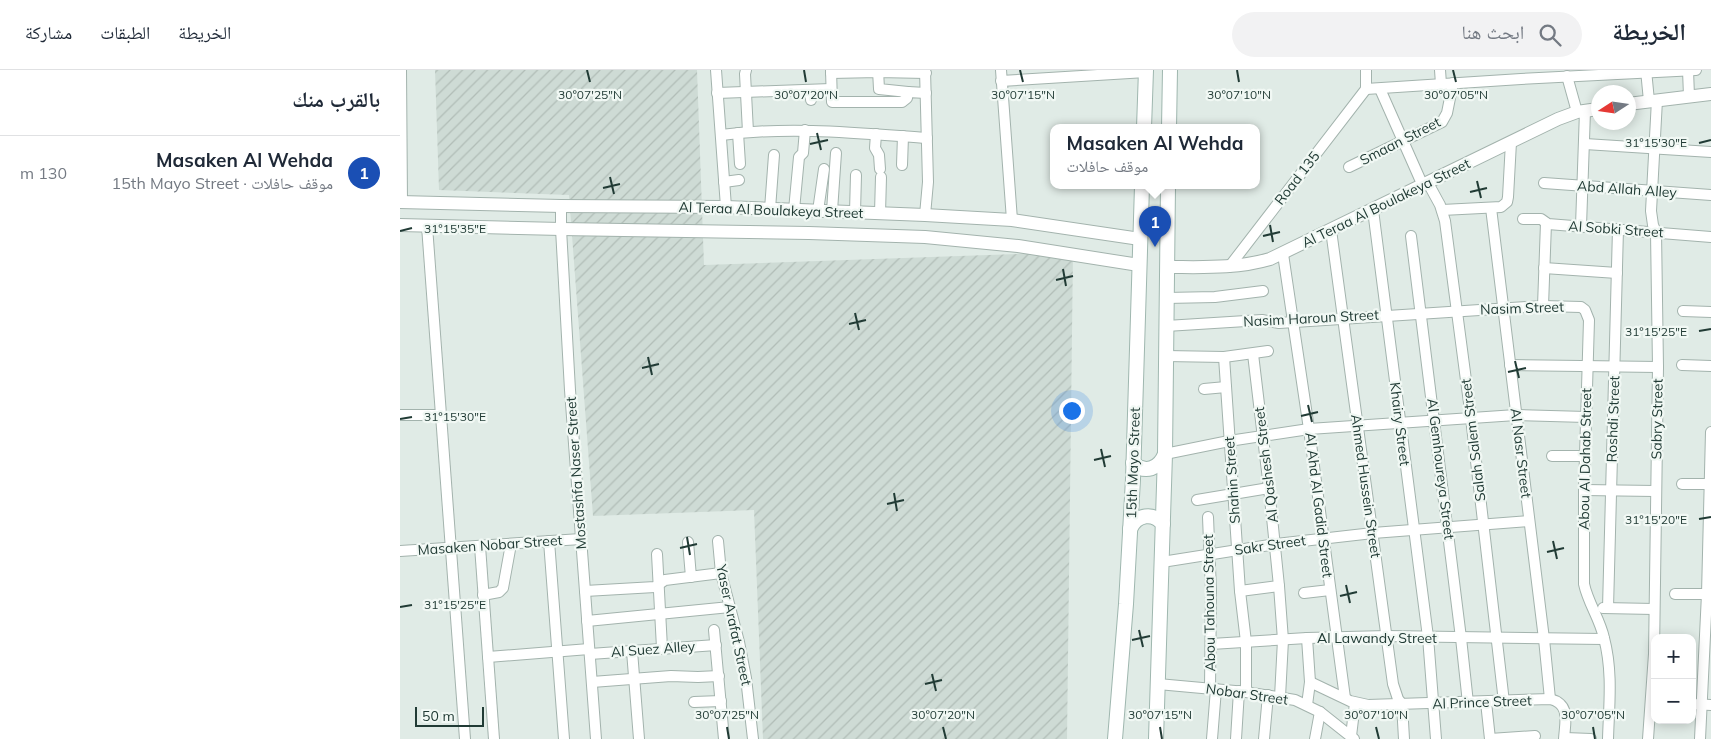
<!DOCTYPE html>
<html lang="ar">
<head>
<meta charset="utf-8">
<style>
  :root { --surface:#fff; --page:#f2f2f3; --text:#1f2937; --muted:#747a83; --line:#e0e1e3; --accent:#db2777 }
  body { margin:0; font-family:Mulish,"Noto Naskh Arabic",sans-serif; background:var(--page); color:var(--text); direction:rtl }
  .controls { position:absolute; right:15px; bottom:15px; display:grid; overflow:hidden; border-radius:10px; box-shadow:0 2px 12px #0003 }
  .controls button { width:45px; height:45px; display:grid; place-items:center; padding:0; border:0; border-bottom:1px solid var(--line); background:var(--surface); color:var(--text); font:25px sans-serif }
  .compass { position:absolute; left:1191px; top:15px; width:45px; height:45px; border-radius:50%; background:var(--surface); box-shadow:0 2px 12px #0003; rotate:258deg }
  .scale { position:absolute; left:15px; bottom:12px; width:69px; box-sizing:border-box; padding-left:5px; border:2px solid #213b35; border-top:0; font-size:14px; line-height:18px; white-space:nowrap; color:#213b35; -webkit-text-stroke:4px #f1f8f4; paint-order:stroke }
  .you { position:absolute; left:671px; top:340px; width:18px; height:18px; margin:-12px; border:4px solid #fff; border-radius:50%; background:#1a73e8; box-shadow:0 0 0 8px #1a73e833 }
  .badge { display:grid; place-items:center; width:32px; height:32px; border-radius:50%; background:var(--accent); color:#fff; font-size:16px; font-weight:700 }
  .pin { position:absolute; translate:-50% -41px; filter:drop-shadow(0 1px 2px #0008) }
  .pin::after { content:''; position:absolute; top:26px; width:18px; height:15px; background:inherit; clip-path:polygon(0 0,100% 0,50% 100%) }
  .popup { position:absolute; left:650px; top:54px; width:210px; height:65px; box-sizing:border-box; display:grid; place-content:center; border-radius:10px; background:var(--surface); filter:drop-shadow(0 1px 4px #0005); font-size:16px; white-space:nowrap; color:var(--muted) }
  .popup b { font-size:19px; color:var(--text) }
  .popup::after { content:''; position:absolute; left:50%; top:100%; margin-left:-10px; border:10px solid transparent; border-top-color:var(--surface) }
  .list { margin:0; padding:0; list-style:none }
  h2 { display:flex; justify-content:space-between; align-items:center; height:65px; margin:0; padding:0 20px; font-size:21px }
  h2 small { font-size:16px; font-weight:400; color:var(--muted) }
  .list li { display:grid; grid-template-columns:32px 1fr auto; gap:15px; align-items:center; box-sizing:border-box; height:75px; padding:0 20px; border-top:1px solid var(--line) }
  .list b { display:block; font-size:19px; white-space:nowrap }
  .list p { margin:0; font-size:16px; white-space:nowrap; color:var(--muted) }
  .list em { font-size:16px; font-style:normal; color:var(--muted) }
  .icon { flex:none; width:28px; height:28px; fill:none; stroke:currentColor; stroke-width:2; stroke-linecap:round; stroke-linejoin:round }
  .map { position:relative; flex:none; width:1311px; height:669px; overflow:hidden; direction:ltr }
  header { display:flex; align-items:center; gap:30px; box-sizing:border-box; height:70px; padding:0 25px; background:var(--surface); border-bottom:1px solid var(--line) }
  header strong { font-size:24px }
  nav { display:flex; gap:28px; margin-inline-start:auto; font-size:18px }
  .search { width:350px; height:45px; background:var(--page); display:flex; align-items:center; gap:12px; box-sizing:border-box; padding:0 18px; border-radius:28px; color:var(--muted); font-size:19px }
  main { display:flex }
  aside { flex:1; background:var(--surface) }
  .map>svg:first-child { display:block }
</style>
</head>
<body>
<header>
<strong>الخريطة</strong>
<div class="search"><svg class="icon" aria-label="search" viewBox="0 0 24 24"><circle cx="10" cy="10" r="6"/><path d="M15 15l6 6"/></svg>ابحث هنا</div>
<nav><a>الخريطة</a><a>الطبقات</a><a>مشاركة</a></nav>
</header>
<main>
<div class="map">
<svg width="1311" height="669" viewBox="0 0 1311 669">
  <defs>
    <pattern id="industrial-furrows" width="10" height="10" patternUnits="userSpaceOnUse" patternTransform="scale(1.25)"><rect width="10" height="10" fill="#cedbd5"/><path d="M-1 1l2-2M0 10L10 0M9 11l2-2" fill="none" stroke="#b1bdb7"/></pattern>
  </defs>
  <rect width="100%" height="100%" fill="#e0ebe6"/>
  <path fill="url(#industrial-furrows)" d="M35,0H297L304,195L673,182L667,669H363L354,440L193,446L169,125L39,120Z"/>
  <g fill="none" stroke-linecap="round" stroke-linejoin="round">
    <g stroke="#a3b3ad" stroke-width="12">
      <g id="minor">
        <path d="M1,0L2,132"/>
        <path d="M316,0L326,137"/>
        <path d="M346,0L345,4L348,62"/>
        <path d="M431,0L432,32H502L507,28L508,22L526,23"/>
        <path d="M478,0L479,19L508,22"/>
        <path d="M601,0L612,150"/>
        <path d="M966,0V19"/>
        <path d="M1040,0L1041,14"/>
        <path d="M1246,0L1249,31"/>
        <path d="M1288,0L1289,26"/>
        <path d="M431,3L478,2L526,3"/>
        <path d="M1167,6L1177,42"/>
        <path d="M601,11L746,2"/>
        <path d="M966,19L1121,9L1296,0"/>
        <path d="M980,19L1023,116"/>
        <path d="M317,23L431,19"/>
        <path d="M411,30V20"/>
        <path d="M338,63L340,94"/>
        <path d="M476,64L475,78L479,85L480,99"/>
        <path d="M321,65C390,56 458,63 527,68"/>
        <path d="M1185,74L1311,82"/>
        <path d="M502,95L503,66"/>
        <path d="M949,97L1042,52L1047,43L1053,13"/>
        <path d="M324,112L339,110"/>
        <path d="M1028,113L1040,135L1045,151L1071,348L1104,632"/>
        <path d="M1144,113L1311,125"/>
        <path d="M161,136V159L170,320L196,669"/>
        <path d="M1091,138L1144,569L1150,629"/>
        <path d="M370,139L374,85"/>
        <path d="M394,140L399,87L403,83L405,60"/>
        <path d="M973,140L1028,567L1036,669"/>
        <path d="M1042,140L1101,137L1107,132L1108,127L1111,72"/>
        <path d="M418,141L424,99"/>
        <path d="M432,141L436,83"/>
        <path d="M455,142L456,105"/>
        <path d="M480,143L481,107"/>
        <path d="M525,145L528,112L525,0"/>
        <path d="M1123,149H1141L1148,154L1311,167"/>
        <path d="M27,156L65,669"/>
        <path d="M1181,156L1185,41"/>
        <path d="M931,160L993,614L998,629L1002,634L1004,669"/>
        <path d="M1011,166L1061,568L1068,633"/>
        <path d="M883,184L909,359L945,628"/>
        <path d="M829,197L966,19"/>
        <path d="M1144,198L1217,203"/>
        <path d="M766,228L815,227L863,221"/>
        <path d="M1143,236L1146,153"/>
        <path d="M1283,241L1311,242"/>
        <path d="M766,256L862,250L879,253L1143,236L1181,237L1185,240L1189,250L1184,420V514C1188,533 1200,549 1204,568C1213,602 1209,635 1208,669"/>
        <path d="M853,284L869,418L879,516L883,570L880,627"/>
        <path d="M766,286L824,287L868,281"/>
        <path d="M824,287L840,521L846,572V622"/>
        <path d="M1110,295L1258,297"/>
        <path d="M1282,295L1311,296"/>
        <path d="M804,319L826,317"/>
        <path d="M0,345H41"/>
        <path d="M765,384L829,371L909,359L1116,345L1186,347"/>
        <path d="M1152,386H1185"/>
        <path d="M1282,414H1311"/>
        <path d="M1184,420L1255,421"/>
        <path d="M797,430L869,418"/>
        <path d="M808,447L811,521L810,618"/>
        <path d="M149,471L164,669"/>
        <path d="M318,471L321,503L339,572L346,608L353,669"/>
        <path d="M288,472L291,507"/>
        <path d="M80,476L94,669"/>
        <path d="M0,481L181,469"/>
        <path d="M257,484L262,578"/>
        <path d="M762,492L876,474L973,463L1129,451"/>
        <path d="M185,521L255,517L265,510L321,503"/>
        <path d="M840,521L879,516"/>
        <path d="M904,523L930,520"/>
        <path d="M1275,524H1311"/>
        <path d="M83,525L99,522L103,518L111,474"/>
        <path d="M1203,538L1254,539"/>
        <path d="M1208,538L1218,159"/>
        <path d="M187,551L330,537"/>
        <path d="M314,560L324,669"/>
        <path d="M907,568L910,612L907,635"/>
        <path d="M811,574L907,568L987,566L1204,569"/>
        <path d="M232,581L239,669"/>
        <path d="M190,584L316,575"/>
        <path d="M88,587L189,579"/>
        <path d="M192,612L271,606L298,607L319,606"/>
        <path d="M910,612L950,631L968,635L1150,629C1171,634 1165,652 1164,669"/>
        <path d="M758,614L846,622L895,630L920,642L954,669"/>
        <path d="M294,632L321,631"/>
        <path d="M1086,632L1090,669"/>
        <path d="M1292,634L1311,635"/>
        <path d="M951,666L955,633"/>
        <path d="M1165,668L1191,669"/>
        <path d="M812,669L816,619"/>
        <path d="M836,669L839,621"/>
        <path d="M864,669L868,625"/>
        <path d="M915,669L920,642"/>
        <path d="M1090,669L1135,666"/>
        <path d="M1248,669L1254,584L1258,297L1256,162L1253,155L1251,141L1257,30"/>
        <path d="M1300,669L1307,524L1311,362"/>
      </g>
    </g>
    <g stroke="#a3b3ad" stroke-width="14">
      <g id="tertiary">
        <path d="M1228,34L1311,24"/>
        <path d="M0,132L161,136L326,137L525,145L612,150L740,169"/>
        <path d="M0,155L161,159L409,163L525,167L618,176L739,195"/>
        <path d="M767,197C802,197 836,199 870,189L1158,49L1177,42L1198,39"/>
      </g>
    </g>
    <g stroke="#9fb7af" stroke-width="16">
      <g id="secondary">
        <path d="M744,58L746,0"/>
        <path d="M769,58L770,0"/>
        <path d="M733,393C745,404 759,399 765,384"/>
        <path d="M730,459C737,444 753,442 763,454"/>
        <path d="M715,669L726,534L733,409L742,116"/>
        <path d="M756,669L765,384L768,116"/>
      </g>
    </g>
    <use href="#minor" stroke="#fff" stroke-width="10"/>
    <use href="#tertiary" stroke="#fff" stroke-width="12"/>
    <use href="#secondary" stroke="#fff" stroke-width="14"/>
  </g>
  <path fill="none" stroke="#213b35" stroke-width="2" d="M187,0L190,12M404,0L406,12M620,0L623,12M837,0L839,12M1053,0L1056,12M417,63L421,80M1299,73L1311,70M410,74L428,70M210,107L214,124M1077,111L1081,128M203,118L220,114M1070,122L1087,118M870,155L873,172M0,161L12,158M863,166L880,162M663,199L666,216M656,210L673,206M455,243L459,260M449,254L466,250M1299,261L1311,259M248,287L252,305M1115,291L1119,308M242,298L259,294M1108,302L1126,298M908,335L912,352M901,346L918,342M0,349L12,347M701,379L705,397M694,390L711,386M494,423L497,441M487,434L504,430M1299,449L1311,447M287,467L290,485M1153,471L1157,489M280,478L297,474M1147,482L1164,478M946,515L950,533M940,526L957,522M0,537L12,535M739,560L743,577M732,570L750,566M532,604L536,621M525,614L542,610M327,657L329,669M543,657L546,669M760,657L762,669M976,657L979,669M1193,657L1195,669"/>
  <g text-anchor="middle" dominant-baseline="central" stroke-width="4.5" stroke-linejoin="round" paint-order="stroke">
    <g font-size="14" fill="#213b35" stroke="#f1f8f4">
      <text transform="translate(1000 71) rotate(-27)">Smaan Street</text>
      <text transform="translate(897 108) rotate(-52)">Road 135</text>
      <text transform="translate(1227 119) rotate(4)">Abd Allah Alley</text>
      <text transform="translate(986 133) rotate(-26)">Al Teraa Al Boulakeya Street</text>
      <text transform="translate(371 140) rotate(2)">Al Teraa Al Boulakeya Street</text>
      <text transform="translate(1216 159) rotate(4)">Al Sobki Street</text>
      <text transform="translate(1122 238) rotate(-2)">Nasim Street</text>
      <text transform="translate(911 248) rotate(-3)">Nasim Haroun Street</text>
      <text transform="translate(1213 349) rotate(-88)">Roshdi Street</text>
      <text transform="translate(1257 349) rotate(-89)">Sabry Street</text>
      <text transform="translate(1000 354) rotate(83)">Khairy Street</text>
      <text transform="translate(1073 370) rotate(-97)">Salah Salem Street</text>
      <text transform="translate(1121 383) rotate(83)">Al Nasr Street</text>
      <text transform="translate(1185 389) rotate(-89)">Abou Al Dahab Street</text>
      <text transform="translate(733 393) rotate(-88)">15th Mayo Street</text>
      <text transform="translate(866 395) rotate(-97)">Al Qashesh Street</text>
      <text transform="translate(1041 399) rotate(83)">Al Gemhoureya Street</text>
      <text transform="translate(176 403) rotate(-94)">Mostashfa Naser Street</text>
      <text transform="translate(832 410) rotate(-94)">Shahin Street</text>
      <text transform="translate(966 416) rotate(82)">Ahmed Hussein Street</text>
      <text transform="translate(919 435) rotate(83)">Al Ahd Al Gadid Street</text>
      <text transform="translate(90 475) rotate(-4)">Masaken Nobar Street</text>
      <text transform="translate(870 475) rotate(-8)">Sakr Street</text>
      <text transform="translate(809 533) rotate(-91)">Abou Tahouna Street</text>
      <text transform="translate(334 555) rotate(78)">Yaser Arafat Street</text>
      <text x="977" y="568">Al Lawandy Street</text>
      <text transform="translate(253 579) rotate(-4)">Al Suez Alley</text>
      <text transform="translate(847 624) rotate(8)">Nobar Street</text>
      <text transform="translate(1082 632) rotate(-2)">Al Prince Street</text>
    </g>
  </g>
  <g font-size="12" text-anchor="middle" fill="#213b35" stroke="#f1f8f4" stroke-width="4.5" stroke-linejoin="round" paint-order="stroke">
    <text x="190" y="29">30°07'25"N</text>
    <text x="406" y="29">30°07'20"N</text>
    <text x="623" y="29">30°07'15"N</text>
    <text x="839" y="29">30°07'10"N</text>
    <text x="1056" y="29">30°07'05"N</text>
    <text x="1256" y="77">31°15'30"E</text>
    <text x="55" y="163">31°15'35"E</text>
    <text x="1256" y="266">31°15'25"E</text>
    <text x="55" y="351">31°15'30"E</text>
    <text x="1256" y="454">31°15'20"E</text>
    <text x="55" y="539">31°15'25"E</text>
    <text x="327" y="649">30°07'25"N</text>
    <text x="543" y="649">30°07'20"N</text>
    <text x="760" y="649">30°07'15"N</text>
    <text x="976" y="649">30°07'10"N</text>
    <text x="1193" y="649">30°07'05"N</text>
  </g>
</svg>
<div class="controls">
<button>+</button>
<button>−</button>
</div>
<svg class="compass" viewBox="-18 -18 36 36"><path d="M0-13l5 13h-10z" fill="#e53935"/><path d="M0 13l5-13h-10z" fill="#747a83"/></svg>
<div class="scale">50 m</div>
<div class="you"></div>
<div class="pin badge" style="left:755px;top:177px;background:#1a4fb4">1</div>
<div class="popup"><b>Masaken Al Wehda</b>موقف حافلات</div>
</div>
<aside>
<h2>بالقرب منك<small></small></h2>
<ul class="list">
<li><span class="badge" style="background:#1a4fb4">1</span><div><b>Masaken Al Wehda</b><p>موقف حافلات · 15th Mayo Street</p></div><em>130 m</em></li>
</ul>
</aside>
</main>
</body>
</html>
